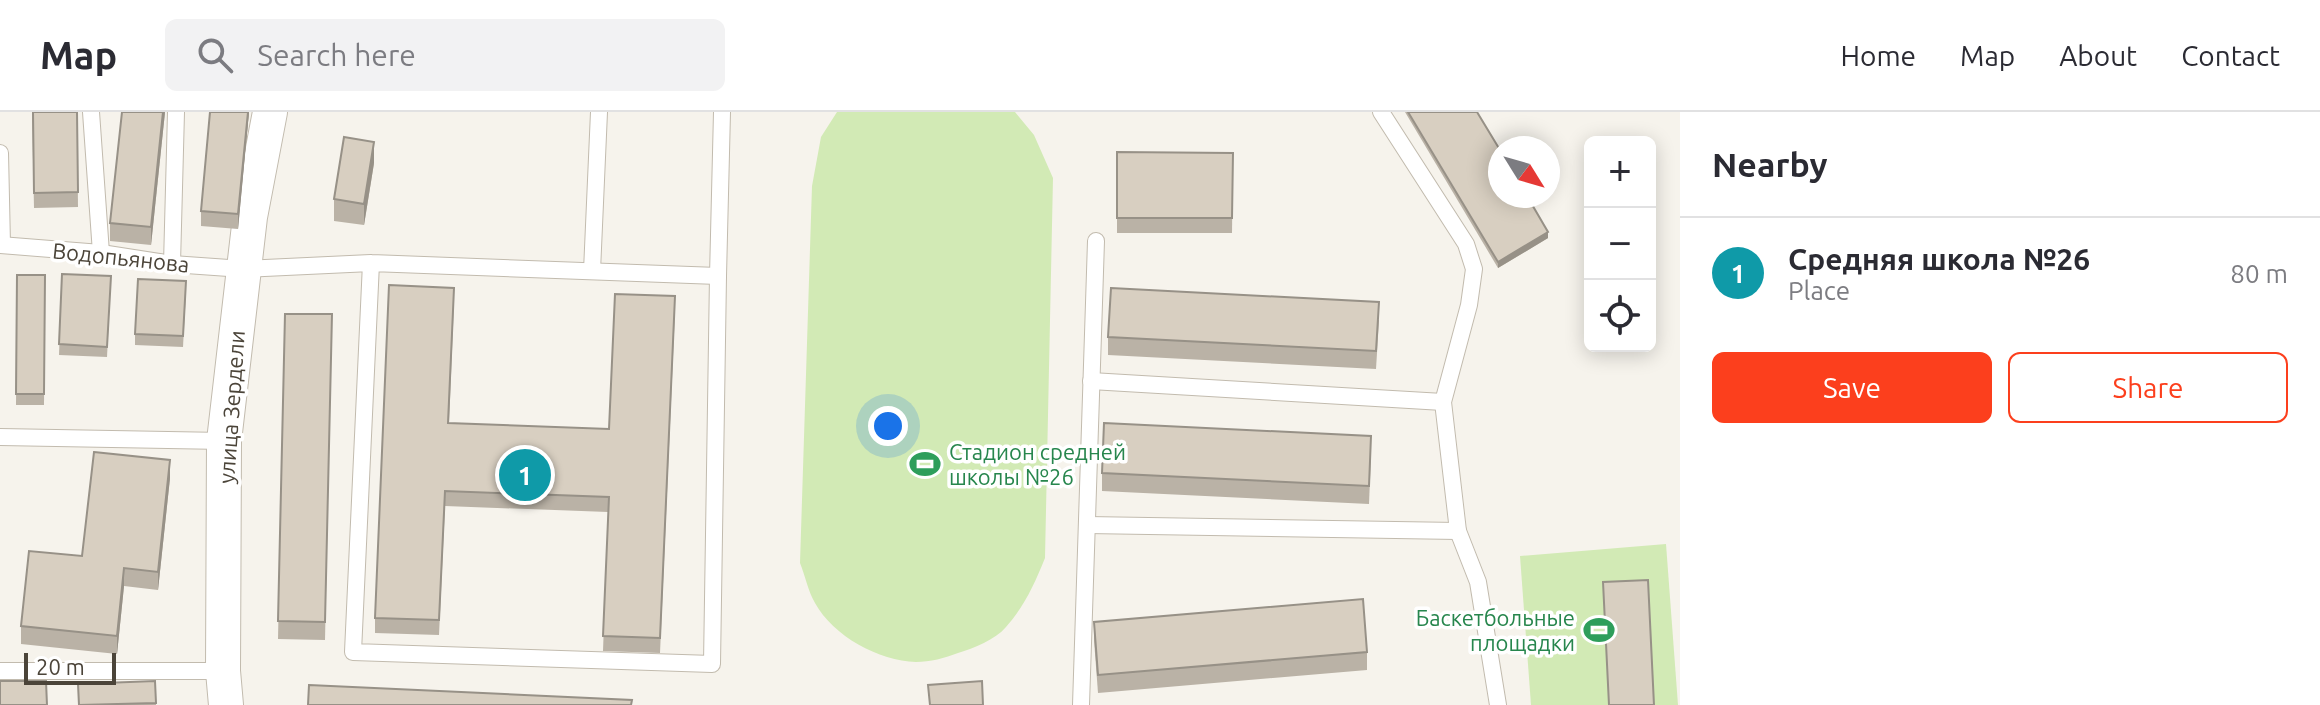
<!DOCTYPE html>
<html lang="en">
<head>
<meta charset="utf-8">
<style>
  :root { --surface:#fff; --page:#f2f2f3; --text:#2b2b33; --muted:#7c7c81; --line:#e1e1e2; --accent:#fc3f1d }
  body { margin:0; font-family:Ubuntu,sans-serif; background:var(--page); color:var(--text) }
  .controls { position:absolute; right:24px; top:24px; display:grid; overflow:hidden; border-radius:12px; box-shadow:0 4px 20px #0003 }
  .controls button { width:72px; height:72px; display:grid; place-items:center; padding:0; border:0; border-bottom:2px solid var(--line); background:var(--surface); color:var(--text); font:40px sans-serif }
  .compass { position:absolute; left:1488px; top:24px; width:72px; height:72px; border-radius:50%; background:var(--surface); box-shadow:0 4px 20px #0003; rotate:127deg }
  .scale { position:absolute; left:24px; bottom:20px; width:92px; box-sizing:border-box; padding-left:8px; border:4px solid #4b4439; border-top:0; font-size:22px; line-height:28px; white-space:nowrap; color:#4b4439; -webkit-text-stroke:6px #fff; paint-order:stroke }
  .you { position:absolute; left:888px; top:314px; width:28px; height:28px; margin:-20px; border:6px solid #fff; border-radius:50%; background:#1a73e8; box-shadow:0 0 0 12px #1a73e833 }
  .badge { display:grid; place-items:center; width:52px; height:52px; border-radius:50%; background:var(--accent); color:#fff; font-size:26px; font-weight:700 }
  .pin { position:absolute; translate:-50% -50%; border:4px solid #fff; box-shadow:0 2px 8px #0006 }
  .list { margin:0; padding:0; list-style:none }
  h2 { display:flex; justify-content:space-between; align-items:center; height:104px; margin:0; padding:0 32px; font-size:34px }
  h2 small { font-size:26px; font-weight:400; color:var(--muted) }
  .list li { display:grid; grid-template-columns:52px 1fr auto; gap:24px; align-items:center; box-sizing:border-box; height:112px; padding:0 32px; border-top:2px solid var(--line) }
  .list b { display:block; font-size:30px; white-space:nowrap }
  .list p { margin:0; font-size:26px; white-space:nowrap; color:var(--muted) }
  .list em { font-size:26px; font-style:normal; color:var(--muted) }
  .actions { display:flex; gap:16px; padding:24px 32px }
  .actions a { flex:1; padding:18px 0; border:2px solid var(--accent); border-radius:12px; text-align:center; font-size:28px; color:var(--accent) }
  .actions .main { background:var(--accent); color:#fff }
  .icon { flex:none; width:44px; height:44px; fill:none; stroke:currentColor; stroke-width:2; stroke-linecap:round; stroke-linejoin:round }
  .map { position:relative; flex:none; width:1680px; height:593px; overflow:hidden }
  header { display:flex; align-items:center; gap:48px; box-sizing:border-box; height:112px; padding:0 40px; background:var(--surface); border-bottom:2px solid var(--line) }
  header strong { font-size:38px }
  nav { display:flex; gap:44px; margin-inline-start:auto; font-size:28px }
  .search { width:560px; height:72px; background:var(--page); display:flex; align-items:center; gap:20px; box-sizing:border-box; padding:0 28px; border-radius:12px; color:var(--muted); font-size:30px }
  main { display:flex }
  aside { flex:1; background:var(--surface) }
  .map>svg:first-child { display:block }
</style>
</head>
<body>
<header>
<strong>Map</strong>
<div class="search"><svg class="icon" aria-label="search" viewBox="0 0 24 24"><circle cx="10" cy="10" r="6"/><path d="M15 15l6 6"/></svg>Search here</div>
<nav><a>Home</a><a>Map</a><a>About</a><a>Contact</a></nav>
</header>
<main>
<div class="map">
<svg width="1680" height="593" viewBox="0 0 1680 593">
  <rect width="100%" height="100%" fill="#f6f3ec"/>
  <g fill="#d2eab5">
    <path d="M837,0H1015L1034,23L1053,66L1045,446C1035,471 1024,495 1006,515C995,528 974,536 958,541C945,546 930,550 916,550C879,549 833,524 815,491C808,479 805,463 800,451L812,74L821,25Z"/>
    <path d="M1666,432L1678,593H1531L1520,444Z"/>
  </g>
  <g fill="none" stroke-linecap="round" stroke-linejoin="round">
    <g stroke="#c2bbae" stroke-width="18">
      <g id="service">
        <path d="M91,0L101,141"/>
        <path d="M1381,0L1466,132L1474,157L1469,193L1443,290L1458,419L1478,470L1498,593"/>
        <path d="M0,41L2,133"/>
        <path d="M0,133L101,141L172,152L243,157L371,151L718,164L712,552L353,540L371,151"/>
        <path d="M172,152L176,0"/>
        <path d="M592,159L599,0"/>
        <path d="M718,164L722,0"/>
        <path d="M1091,269L1443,290"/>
        <path d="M0,325L224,329"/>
        <path d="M1087,413L1458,419"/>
        <path d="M0,559H223"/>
        <path d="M1081,593L1096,129"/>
      </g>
    </g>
    <g stroke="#c2bbae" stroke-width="36">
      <path id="minor" d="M226,593L223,559L224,329L250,105L270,0"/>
    </g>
    <use href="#service" stroke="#fff" stroke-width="16"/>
    <use href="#minor" stroke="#fff" stroke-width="34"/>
  </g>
  <g fill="#bab2a6">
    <path d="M32,0H77L78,95L34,96Z"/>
    <path d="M165,0L151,133L110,129V111Z"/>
    <path d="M210,0H249L238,117L201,114V99Z"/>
    <path d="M1405,0H1477L1548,126L1498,156Z"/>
    <path d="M1117,40L1233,41L1232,121H1117Z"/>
    <path d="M374,51L364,113L334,109V87Z"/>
    <path d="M62,162L111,164L107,245L59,243Z"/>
    <path d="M17,163H45L44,293H16Z"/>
    <path d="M186,180L183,235L135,233V222Z"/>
    <path d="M454,191L449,311L609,317L675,199L660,541L603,539L608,400L445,394L439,523L375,521V506Z"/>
    <path d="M285,202H332L325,528L278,527Z"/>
    <path d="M1379,208L1376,257L1108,243V225Z"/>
    <path d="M1371,342L1369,392L1102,379V361Z"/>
    <path d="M170,366L158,478L124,474L117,542L21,532V514L82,444Z"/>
    <path d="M1094,510L1367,540V558L1098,581L1094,528Z"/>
    <path d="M155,569L156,593H78Z"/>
  </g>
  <g fill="#979187">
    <path d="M163,0H165L151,133V115Z"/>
    <path d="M248,0H249L238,117V102Z"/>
    <path d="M374,30V51L364,113V92Z"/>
    <path d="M1548,120V126L1498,156V150Z"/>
    <path d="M170,348V366L158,478V460Z"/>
    <path d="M124,456V474L117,542V524Z"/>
  </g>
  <g fill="#d8cfc1" stroke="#979187" stroke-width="2">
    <path d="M33,0H77L78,80L34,81Z"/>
    <path d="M122,0H163L151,115L110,111Z"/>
    <path d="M210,0H248L238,102L201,99Z"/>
    <path d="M1408,0H1477L1500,38V84H1527L1548,120L1498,150Z"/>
    <path d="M344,25L374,30L364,92L334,87Z"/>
    <path d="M1117,40L1233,41L1232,106H1117Z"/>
    <path d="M62,162L111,164L107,235L59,232Z"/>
    <path d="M17,163H45L44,282H16Z"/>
    <path d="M138,167L186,169L183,224L135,222Z"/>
    <path d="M389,173L454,176L448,311L609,317L615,182L675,184L660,526L603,524L609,385L445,379L439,508L375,506Z"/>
    <path d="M1111,176L1379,190L1376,239L1108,225Z"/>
    <path d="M285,202H332L325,510L278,509Z"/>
    <path d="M1104,311L1371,324L1369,374L1102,361Z"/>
    <path d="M94,340L170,348L158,460L124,456L117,524L21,514L29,439L82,444Z"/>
    <path d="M1648,468L1654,593H1609L1603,470Z"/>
    <path d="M1363,487L1367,540L1098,563L1094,510Z"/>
    <path d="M0,569H46L47,593H0Z"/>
    <path d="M155,569L156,591L79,593L78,572Z"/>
    <path d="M982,569L983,593H930L928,573Z"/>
    <path d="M309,573L632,588L631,593H308Z"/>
  </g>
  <defs>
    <g id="stadium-bare" transform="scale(2.4)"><path d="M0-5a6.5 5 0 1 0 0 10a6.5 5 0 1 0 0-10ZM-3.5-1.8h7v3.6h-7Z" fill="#2e9e5b" stroke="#fff" stroke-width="2.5" paint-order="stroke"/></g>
  </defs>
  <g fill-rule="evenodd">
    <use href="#stadium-bare" x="925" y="352"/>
    <use href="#stadium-bare" x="1599" y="518"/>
  </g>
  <g text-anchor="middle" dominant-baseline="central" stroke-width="7" stroke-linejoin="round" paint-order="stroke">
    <g font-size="22" fill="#4b4439" stroke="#fff">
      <text transform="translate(121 145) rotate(6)">Водопьянова</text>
      <text transform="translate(231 295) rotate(-86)">улица Зердели</text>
    </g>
    <g font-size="22" fill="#27864d" stroke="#fff" text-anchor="start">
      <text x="949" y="339">Стадион средней<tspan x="949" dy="25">школы №26</tspan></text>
      <text x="1575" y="505" text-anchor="end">Баскетбольные<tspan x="1575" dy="25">площадки</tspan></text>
    </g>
  </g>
</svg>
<div class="controls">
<button>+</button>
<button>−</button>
<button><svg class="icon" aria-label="locate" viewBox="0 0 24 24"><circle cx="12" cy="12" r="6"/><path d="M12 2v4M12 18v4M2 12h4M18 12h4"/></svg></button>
</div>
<svg class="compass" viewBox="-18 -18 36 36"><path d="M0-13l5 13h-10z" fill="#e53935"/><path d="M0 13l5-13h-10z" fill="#7c7c81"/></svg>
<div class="scale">20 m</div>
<div class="you"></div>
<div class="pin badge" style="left:525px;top:363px;background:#0f9aa8">1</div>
</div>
<aside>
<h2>Nearby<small></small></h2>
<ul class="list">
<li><span class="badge" style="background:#0f9aa8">1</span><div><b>Средняя школа №26</b><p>Place</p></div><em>80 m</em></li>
</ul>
<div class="actions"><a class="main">Save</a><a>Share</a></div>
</aside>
</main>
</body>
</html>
